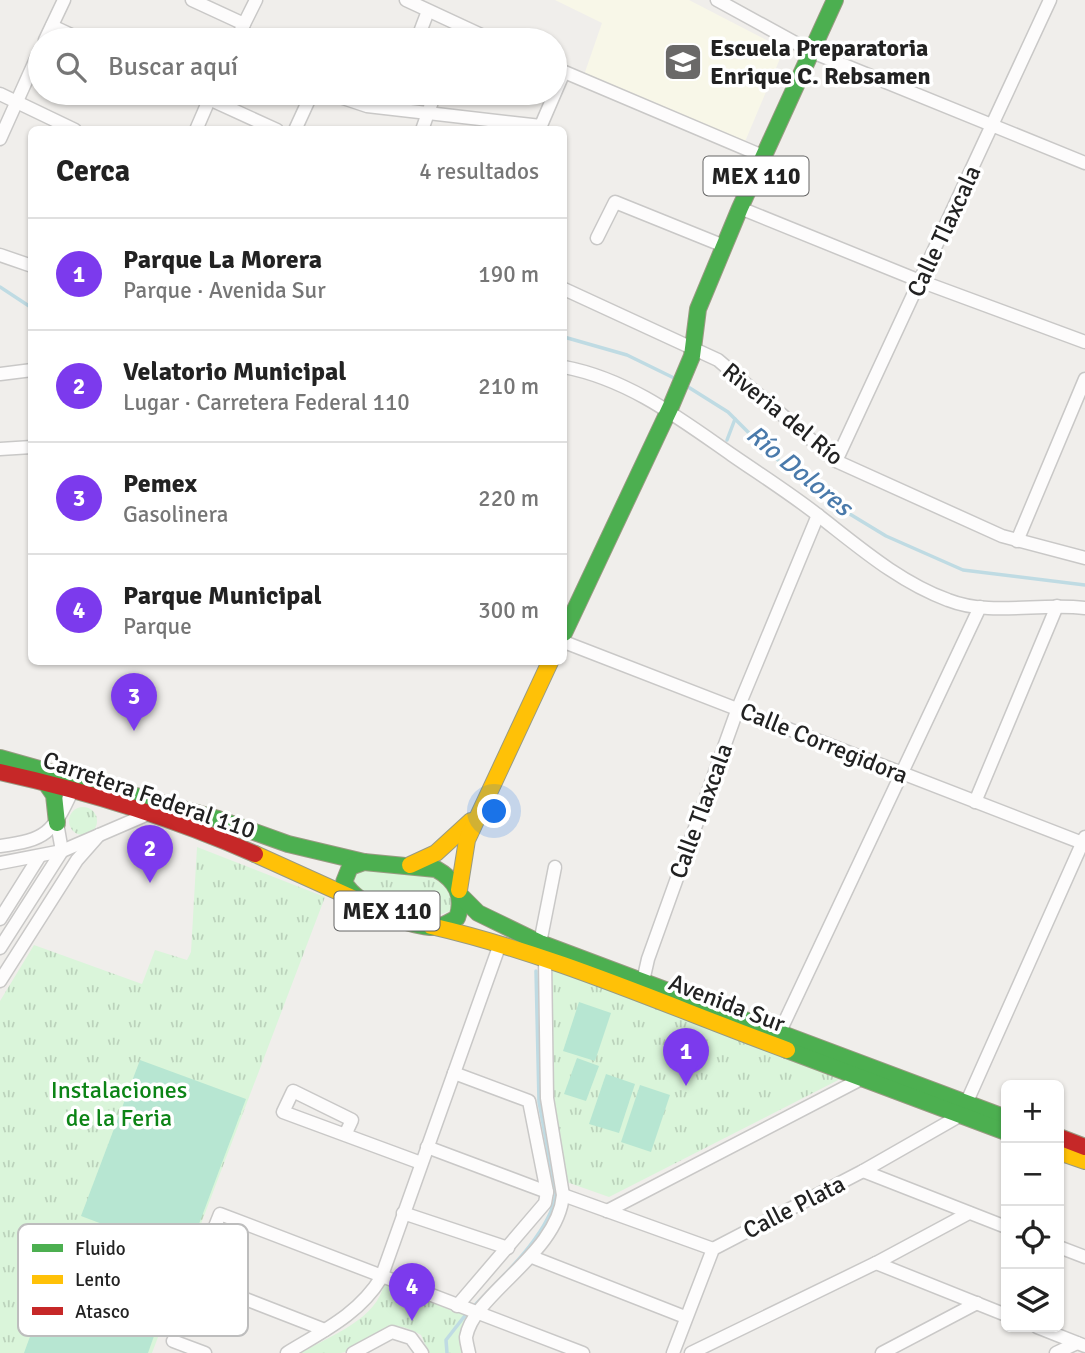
<!DOCTYPE html>
<html lang="es">
<head>
<meta charset="utf-8">
<style>
  :root { --surface:#fff; --page:#f6f6f6; --text:#222; --muted:#767676; --line:#e0e0e0; --accent:#7c3aed }
  body { margin:0; font-family:Signika,sans-serif; background:var(--page); color:var(--text) }
  .controls { position:absolute; right:21px; bottom:21px; display:grid; overflow:hidden; border-radius:10px; box-shadow:0 2px 5px #0004 }
  .controls button { width:63px; height:63px; display:grid; place-items:center; padding:0; border:0; border-bottom:2px solid var(--line); background:var(--surface); color:var(--text); font:35px sans-serif }
  .you { position:absolute; left:495px; top:812px; width:24px; height:24px; margin:-18px; border:5px solid #fff; border-radius:50%; background:#1a73e8; box-shadow:0 0 0 10px #1a73e833 }
  .badge { display:grid; place-items:center; width:46px; height:46px; border-radius:50%; background:var(--accent); color:#fff; font-size:23px; font-weight:700 }
  .pin { position:absolute; translate:-50% -58px; filter:drop-shadow(0 2px 4px #0008) }
  .pin::after { content:''; position:absolute; top:37px; width:24px; height:21px; background:inherit; clip-path:polygon(0 0,100% 0,50% 100%) }
  .list { margin:0; padding:0; list-style:none }
  h2 { display:flex; justify-content:space-between; align-items:center; height:91px; margin:0; padding:0 28px; font-size:30px }
  h2 small { font-size:23px; font-weight:400; color:var(--muted) }
  .list li { display:grid; grid-template-columns:46px 1fr auto; gap:21px; align-items:center; box-sizing:border-box; height:112px; padding:0 28px; border-top:2px solid var(--line) }
  .list b { display:block; font-size:26px; white-space:nowrap }
  .list p { margin:0; font-size:23px; white-space:nowrap; color:var(--muted) }
  .list em { font-size:23px; font-style:normal; color:var(--muted) }
  .icon { flex:none; width:38px; height:38px; fill:none; stroke:currentColor; stroke-width:2; stroke-linecap:round; stroke-linejoin:round }
  .map { position:relative; flex:none; width:1085px; height:1353px; overflow:hidden }
  .search { position:absolute; background:var(--surface); box-shadow:0 2px 5px #0004; left:28px; top:28px; width:539px; height:77px; display:flex; align-items:center; gap:18px; box-sizing:border-box; padding:0 24px; border-radius:38px; color:var(--muted); font-size:26px }
  .panel { position:absolute; background:var(--surface); box-shadow:0 2px 5px #0004; left:28px; top:126px; width:539px; height:539px; border-radius:10px }
  .map>svg:first-child { display:block }
</style>
</head>
<body>
<div class="map">
<svg width="1085" height="1353" viewBox="0 0 1085 1353">
  <defs>
    <pattern id="park-tufts" width="24" height="20" patternUnits="userSpaceOnUse" patternTransform="scale(1.75)"><rect width="24" height="20" fill="#daf5da"/><path d="M3 7l-1-3M5 7V3M7 7l1-3M15 17l-1-3M17 17v-4M19 17l1-3" fill="none" stroke="#bbd2bb"/></pattern>
  </defs>
  <rect width="100%" height="100%" fill="#f0eeeb"/>
  <path fill="#f8f7e8" d="M555,0H689L784,49L744,144L584,75L602,23Z"/>
  <g fill="url(#park-tufts)">
    <circle cx="83" cy="821" r="14"/>
    <path d="M197,847L325,897L152,1353H0V1001L34,945L142,984L155,950L187,960L191,952Z"/>
    <path d="M349,870L433,871L454,887L451,910C424,927 375,902 352,884Z"/>
    <path d="M545,959L850,1074L609,1197L561,1180L547,1098Z"/>
    <path d="M384,1283L471,1316L461,1337L463,1353H429L421,1335C380,1310 375,1347 341,1353C328,1353 314,1353 301,1353C331,1335 378,1319 384,1283Z"/>
  </g>
  <g fill="#b7e6d2">
    <path d="M579,1002L611,1013L595,1061L563,1051Z"/>
    <path d="M577,1058L599,1066L586,1101L564,1094Z"/>
    <path d="M140,1060L246,1099L187,1256L81,1216Z"/>
    <path d="M606,1074L635,1084L619,1133L589,1124Z"/>
    <path d="M640,1085L670,1095L651,1152L621,1142Z"/>
    <path d="M64,1243L173,1282L148,1353H24Z"/>
  </g>
  <g fill="none" stroke-linecap="round" stroke-linejoin="round">
    <g stroke="#bfdbe3" stroke-width="3.5">
      <path d="M0,287L32,308"/>
      <path d="M564,337L627,355L676,379"/>
      <path d="M685,385L728,412L768,452L830,502L886,536L963,570L1085,585"/>
      <path d="M727,440L735,419"/>
      <path d="M472,1308C500,1279 550,1234 556,1194L539,1102L536,971"/>
      <path d="M447,1353L446,1340L467,1313"/>
    </g>
    <g stroke="#c9c8c7" stroke-width="15">
      <g id="street">
        <path d="M192,0L244,24"/>
        <path d="M406,0L492,40"/>
        <path d="M717,0L812,52L1085,163"/>
        <path d="M52,26L82,40"/>
        <path d="M45,40L64,0"/>
        <path d="M236,40L256,0"/>
        <path d="M417,40L428,11"/>
        <path d="M555,68L765,157"/>
        <path d="M196,93L277,130"/>
        <path d="M328,93L367,106L541,126"/>
        <path d="M0,94L75,130"/>
        <path d="M196,130L212,93"/>
        <path d="M295,130L312,93"/>
        <path d="M422,130L435,93"/>
        <path d="M539,130L564,72"/>
        <path d="M0,139L40,50"/>
        <path d="M740,208L920,281L1085,342"/>
        <path d="M597,238L615,202L724,246"/>
        <path d="M0,255L32,266"/>
        <path d="M564,289L718,360L836,461L1002,536L1085,558"/>
        <path d="M564,367C628,379 679,418 732,455C761,475 791,494 819,516C859,547 899,582 948,600C991,617 1040,602 1085,608"/>
        <path d="M0,374L32,370"/>
        <path d="M0,449L32,447"/>
        <path d="M836,461L1050,0"/>
        <path d="M1017,541L1085,379"/>
        <path d="M564,642L1085,844"/>
        <path d="M975,802L1057,606"/>
        <path d="M0,846C46,840 53,833 72,791"/>
        <path d="M0,863L62,851L148,814"/>
        <path d="M0,919L39,857"/>
        <path d="M540,943L555,867"/>
        <path d="M0,948L62,851L57,823"/>
        <path d="M0,981L77,860L99,835"/>
        <path d="M641,990L648,959L738,708L818,515"/>
        <path d="M777,1038L980,607"/>
        <path d="M454,1073L529,1101L547,1192L545,1203L457,1306"/>
        <path d="M345,1135L352,1120L293,1091L283,1112L421,1163"/>
        <path d="M427,1147L547,1192"/>
        <path d="M863,1171L1006,1227"/>
        <path d="M563,1195L713,1249"/>
        <path d="M607,1211L863,1078"/>
        <path d="M403,1213L508,1248"/>
        <path d="M1059,1247L1085,1257"/>
        <path d="M532,1257L685,1317"/>
        <path d="M876,1263L1006,1315"/>
        <path d="M1037,1327L1085,1346"/>
        <path d="M325,1330L194,1279L220,1214L583,1353"/>
        <path d="M173,1341L205,1353"/>
        <path d="M287,1353C323,1331 359,1314 381,1278L500,944"/>
        <path d="M353,1353L392,1332L411,1338L422,1353"/>
        <path d="M469,1353C468,1348 466,1341 466,1337C474,1293 558,1254 563,1195L547,1098L545,959"/>
        <path d="M673,1353L713,1249L863,1171L961,1115L1085,837"/>
        <path d="M691,1353L876,1263L969,1213"/>
        <path d="M882,1353L977,1303"/>
        <path d="M1056,1353L1077,1343"/>
      </g>
    </g>
    <g stroke="#999a82" stroke-width="18">
      <g id="fast">
        <path d="M564,633L671,406L692,356L698,309L740,208L835,0"/>
        <path d="M0,758L218,819L288,844L364,862"/>
        <path d="M45,782L54,795L57,823"/>
        <path d="M364,862L436,869C456,880 465,896 457,918C451,921 444,926 437,927C411,928 356,905 344,882L350,867Z"/>
        <path d="M462,897L478,913L540,943L1006,1118"/>
        <path d="M787,1050L1006,1132"/>
      </g>
    </g>
    <g stroke="#999a82" stroke-width="18">
      <g id="slow">
        <path d="M255,854L359,901"/>
        <path d="M410,865L436,853L471,821"/>
        <path d="M459,890L467,840L550,662"/>
        <path d="M431,926C553,954 670,1007 787,1050"/>
        <path d="M1059,1152L1085,1161"/>
      </g>
    </g>
    <g stroke="#999a82" stroke-width="18">
      <g id="jam">
        <path d="M0,772C86,791 174,818 255,854"/>
        <path d="M1059,1137L1085,1147"/>
      </g>
    </g>
    <use href="#street" stroke="#fdfcfc" stroke-width="12"/>
    <use href="#fast" stroke="#4caf50" stroke-width="16"/>
    <use href="#slow" stroke="#ffc107" stroke-width="16"/>
    <use href="#jam" stroke="#c62828" stroke-width="16"/>
  </g>
  <defs>
    <g id="school-square" transform="scale(2.0125)"><rect x="-9" y="-9" width="18" height="18" rx="4" fill="#6a6968" stroke="#fff"/><path d="M0-5L7-2L0 1L-7-2ZM-4 1L0 2.5L4 1V4Q0 6-4 4Z" fill="#fff"/></g>
  </defs>
  <g fill-rule="evenodd">
    <use href="#school-square" x="683" y="62"/>
  </g>
  <g text-anchor="middle" dominant-baseline="central" stroke-width="7" stroke-linejoin="round" paint-order="stroke">
    <g fill="#fff" stroke="#646464" stroke-width="2">
      <rect x="703.5" y="156.5" width="105" height="39" rx="5"/>
      <rect x="334.5" y="891.5" width="105" height="39" rx="5"/>
    </g>
    <g font-size="23" font-weight="bold" fill="#222">
      <text x="756" y="176">MEX 110</text>
      <text x="387" y="911">MEX 110</text>
    </g>
    <g font-size="24" font-weight="bold" fill="#222" stroke="#fff" text-anchor="start">
      <text x="710" y="48">Escuela Preparatoria<tspan x="710" dy="28">Enrique C. Rebsamen</tspan></text>
    </g>
    <g font-size="24" fill="#222" stroke="#fff">
      <text transform="translate(944 231) rotate(-65)">Calle Tlaxcala</text>
      <text transform="translate(783 414) rotate(39)">Riveria del Río</text>
      <text transform="translate(824 743) rotate(22)">Calle Corregidora</text>
      <text transform="translate(149 795) rotate(19)">Carretera Federal 110</text>
      <text transform="translate(701 811) rotate(-70)">Calle Tlaxcala</text>
      <text transform="translate(727 1003) rotate(21)">Avenida Sur</text>
      <text transform="translate(794 1207) rotate(-27)">Calle Plata</text>
    </g>
    <g font-size="24" fill="#0c8416" stroke="#fff">
      <text x="119" y="1090">Instalaciones<tspan x="119" dy="28">de la Feria</tspan></text>
    </g>
    <g font-size="26" font-style="italic" fill="#4a7aab" stroke="#fff">
      <text transform="translate(799 471) rotate(39)">Río Dolores</text>
    </g>
  </g>
  <rect x="18" y="1224" width="230" height="112" rx="10" fill="#fff" stroke="#bdbdbd" stroke-width="2"/>
  <rect x="32" y="1244" width="31" height="8" fill="#4caf50"/>
  <rect x="32" y="1275" width="31" height="9" fill="#ffc107"/>
  <rect x="32" y="1307" width="31" height="8" fill="#c62828"/>
  <g font-size="19" fill="#222">
    <text x="75" y="1255">Fluido</text>
    <text x="75" y="1286">Lento</text>
    <text x="75" y="1318">Atasco</text>
  </g>
</svg>
<div class="controls">
<button>+</button>
<button>−</button>
<button><svg class="icon" aria-label="locate" viewBox="0 0 24 24"><circle cx="12" cy="12" r="6"/><path d="M12 2v4M12 18v4M2 12h4M18 12h4"/></svg></button>
<button><svg class="icon" aria-label="layers" viewBox="0 0 24 24"><path d="M12 4l9 5-9 5-9-5zM3 14l9 5 9-5"/></svg></button>
</div>
<div class="you"></div>
<div class="pin badge" style="left:686px;top:1086px">1</div>
<div class="pin badge" style="left:150px;top:883px">2</div>
<div class="pin badge" style="left:134px;top:731px">3</div>
<div class="pin badge" style="left:412px;top:1321px">4</div>
<div class="search"><svg class="icon" aria-label="search" viewBox="0 0 24 24"><circle cx="10" cy="10" r="6"/><path d="M15 15l6 6"/></svg>Buscar aquí</div>
<section class="panel">
<h2>Cerca<small>4 resultados</small></h2>
<ul class="list">
<li><span class="badge">1</span><div><b>Parque La Morera</b><p>Parque · Avenida Sur</p></div><em>190 m</em></li>
<li><span class="badge">2</span><div><b>Velatorio Municipal</b><p>Lugar · Carretera Federal 110</p></div><em>210 m</em></li>
<li><span class="badge">3</span><div><b>Pemex</b><p>Gasolinera</p></div><em>220 m</em></li>
<li><span class="badge">4</span><div><b>Parque Municipal</b><p>Parque</p></div><em>300 m</em></li>
</ul>
</section>
</div>
</body>
</html>
